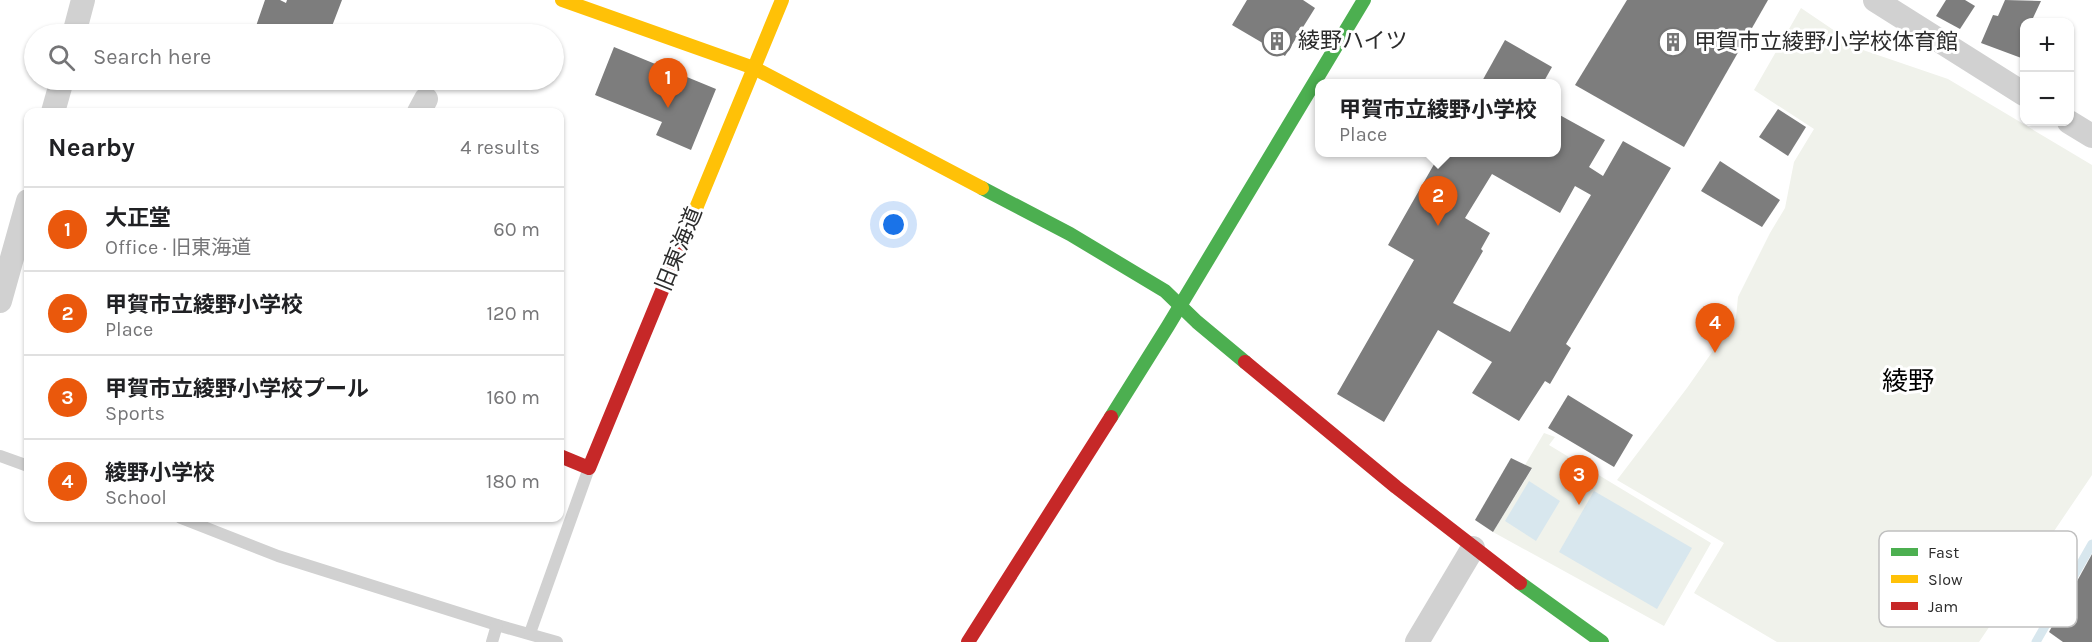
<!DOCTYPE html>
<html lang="en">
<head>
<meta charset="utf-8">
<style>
  :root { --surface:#fff; --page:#f2f2f2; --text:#202124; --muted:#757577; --line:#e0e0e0; --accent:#ea580c }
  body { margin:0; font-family:Karla,"Noto Sans JP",sans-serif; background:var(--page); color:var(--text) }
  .controls { position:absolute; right:18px; top:18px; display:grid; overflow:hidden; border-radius:12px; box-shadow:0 2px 4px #0004 }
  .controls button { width:54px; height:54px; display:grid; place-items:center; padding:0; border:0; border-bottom:2px solid var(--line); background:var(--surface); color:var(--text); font:30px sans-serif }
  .you { position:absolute; left:894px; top:225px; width:21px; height:21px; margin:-15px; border:4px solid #fff; border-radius:50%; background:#1a73e8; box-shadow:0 0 0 9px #1a73e833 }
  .badge { display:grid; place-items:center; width:39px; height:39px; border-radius:50%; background:var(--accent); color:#fff; font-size:20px; font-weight:700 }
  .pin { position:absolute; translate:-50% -50px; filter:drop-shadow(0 2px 3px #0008) }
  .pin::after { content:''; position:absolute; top:32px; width:21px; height:18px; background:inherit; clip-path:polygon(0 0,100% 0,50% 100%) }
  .popup { position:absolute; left:1315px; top:79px; width:246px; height:78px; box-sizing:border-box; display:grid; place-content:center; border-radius:12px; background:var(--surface); filter:drop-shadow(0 2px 4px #0005); font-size:20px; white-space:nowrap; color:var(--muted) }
  .popup b { font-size:22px; color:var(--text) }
  .popup::after { content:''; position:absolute; left:50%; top:100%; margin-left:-12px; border:12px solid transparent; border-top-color:var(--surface) }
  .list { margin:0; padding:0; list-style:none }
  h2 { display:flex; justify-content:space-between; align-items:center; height:78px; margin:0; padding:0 24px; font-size:26px }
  h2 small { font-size:20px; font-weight:400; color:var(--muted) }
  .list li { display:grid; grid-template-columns:39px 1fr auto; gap:18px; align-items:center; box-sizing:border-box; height:84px; padding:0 24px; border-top:2px solid var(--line) }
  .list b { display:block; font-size:22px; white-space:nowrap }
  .list p { margin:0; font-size:20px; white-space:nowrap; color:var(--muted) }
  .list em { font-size:20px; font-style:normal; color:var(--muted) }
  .icon { flex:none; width:33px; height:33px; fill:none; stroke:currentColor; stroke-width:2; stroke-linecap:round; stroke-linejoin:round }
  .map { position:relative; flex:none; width:2092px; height:642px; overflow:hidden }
  .search { position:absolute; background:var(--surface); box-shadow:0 2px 4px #0004; left:24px; top:24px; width:540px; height:66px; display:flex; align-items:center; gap:15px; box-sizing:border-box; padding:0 21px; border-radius:33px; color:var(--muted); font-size:22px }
  .panel { position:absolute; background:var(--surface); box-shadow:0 2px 4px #0004; left:24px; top:108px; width:540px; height:414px; border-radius:12px }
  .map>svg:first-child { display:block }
</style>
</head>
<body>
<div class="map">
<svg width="2092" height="642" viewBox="0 0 2092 642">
  <rect width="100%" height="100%" fill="#fff"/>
  <g fill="#f0f2eb">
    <path d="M1801,8L1863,50L1948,79L2092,165V475L1979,642H1777L1694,593L1724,543L1617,480L1687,388L1736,318L1738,297L1770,233L1785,208L1794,162L1814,129L1754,90Z"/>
    <path d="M1544,433L1555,437L1549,445L1711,543L1664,626L1493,532L1532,469L1525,465Z"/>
  </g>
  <g fill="#d8e7ee">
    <path d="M1529,481L1560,501L1536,541L1505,521Z"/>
    <path d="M1594,491L1692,548L1657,609L1559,552Z"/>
  </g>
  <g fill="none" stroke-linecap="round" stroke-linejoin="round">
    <path stroke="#d8e7ee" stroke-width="9" d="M2036,642L2092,544"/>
  </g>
  <g fill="#7d7d7d" fill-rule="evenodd">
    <path d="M265,0H280L286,3L287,0H342L329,34H269L255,29Z"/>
    <path d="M1247,0H1303L1315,8L1285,56L1232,25Z"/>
    <path d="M1627,0H1768L1684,147L1575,85Z"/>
    <path d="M1946,0H1965L1975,6L1960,29L1936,16Z"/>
    <path d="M2005,0L2041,1L2033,18L2038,20L2037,22H2024V59L1981,43L1993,15L1998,16Z"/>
    <path d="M1505,40L1552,67L1543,83H1481Z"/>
    <path d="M614,47L716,89L691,150L656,135L662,122L595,95Z"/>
    <path d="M1778,109L1806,127L1788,156L1759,137Z"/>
    <path d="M1556,113L1605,140L1589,167L1603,176L1623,141L1671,168L1566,344L1571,348L1550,384L1545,381L1519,421L1472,393L1492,362L1438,330L1384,422L1337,394L1414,260L1388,245L1441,152H1556ZM1492,174L1560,213L1575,186L1591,195L1510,332L1453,303L1483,251L1481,249L1490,233L1465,218Z"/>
    <path d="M1720,161L1780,200L1762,227L1701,191Z"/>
    <path d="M1568,395L1633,435L1614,467L1548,428Z"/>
    <path d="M1511,458L1532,468L1493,532L1475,520Z"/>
    <path d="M2092,554V642H2063L2049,632Z"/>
  </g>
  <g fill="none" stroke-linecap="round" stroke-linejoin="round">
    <g stroke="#d1d1d1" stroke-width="12">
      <path d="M0,456L28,466"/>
      <path d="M181,518L278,556L497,625L557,642"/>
      <path d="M530,633L589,468"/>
      <path d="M492,642L497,625"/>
    </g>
    <g stroke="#d1d1d1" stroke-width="24">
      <path d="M1875,0L2024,94"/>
      <path d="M74,34L83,0"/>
      <path d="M53,112L62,80"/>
      <path d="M419,112L426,99"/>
      <path d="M2069,122L2092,136"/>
      <path d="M0,301L28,201"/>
      <path d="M1417,642L1473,548"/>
    </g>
    <g stroke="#4caf50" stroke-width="14">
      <path d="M982,188L1070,234L1165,291L1197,322L1245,362"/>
      <path d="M1111,417L1168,326L1364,0"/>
      <path d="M1520,583L1602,642"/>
    </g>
    <g stroke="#ffc107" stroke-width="14">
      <path d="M562,0L754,68L982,188"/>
      <path d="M692,218L782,0"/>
    </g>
    <g stroke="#c62828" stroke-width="14">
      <path d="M1245,362L1396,487L1520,583"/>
      <path d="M560,456L589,468L692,218"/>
      <path d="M968,642L1111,417"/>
    </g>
  </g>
  <defs>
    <g id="building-ring" transform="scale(1.5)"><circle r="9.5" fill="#fff" stroke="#767676" stroke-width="1.5"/><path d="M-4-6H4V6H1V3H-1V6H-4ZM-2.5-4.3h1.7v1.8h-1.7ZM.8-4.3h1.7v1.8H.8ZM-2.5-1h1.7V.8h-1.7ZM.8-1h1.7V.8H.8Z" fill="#767676"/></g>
  </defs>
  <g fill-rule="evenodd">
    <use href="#building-ring" x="1277" y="41"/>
    <use href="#building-ring" x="1673" y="42"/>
  </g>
  <g text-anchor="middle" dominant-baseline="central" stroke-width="6" stroke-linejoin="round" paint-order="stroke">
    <g font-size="22" fill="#2c2c2c" stroke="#fff" text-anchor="start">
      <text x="1298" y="41">綾野ハイツ</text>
      <text x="1694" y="42">甲賀市立綾野小学校体育館</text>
    </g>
    <g font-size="22" fill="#2c2c2c" stroke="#fff">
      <text transform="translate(679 249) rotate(-68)">旧東海道</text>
    </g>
    <g font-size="26" fill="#000" stroke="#fff">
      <text x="1908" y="381">綾野</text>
    </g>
  </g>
  <rect x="1879" y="531" width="198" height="96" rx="9" fill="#fff" stroke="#c0c0c0" stroke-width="1.5"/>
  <rect x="1891" y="548" width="27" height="8" fill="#4caf50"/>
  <rect x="1891" y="575" width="27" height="8" fill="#ffc107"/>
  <rect x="1891" y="602" width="27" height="8" fill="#c62828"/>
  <g font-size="16" fill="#2c2c2c">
    <text x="1928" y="558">Fast</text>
    <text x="1928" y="585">Slow</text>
    <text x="1928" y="612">Jam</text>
  </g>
</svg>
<div class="controls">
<button>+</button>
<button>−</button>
</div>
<div class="you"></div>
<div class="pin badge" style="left:668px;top:108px">1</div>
<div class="pin badge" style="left:1438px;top:226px">2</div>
<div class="popup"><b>甲賀市立綾野小学校</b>Place</div>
<div class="pin badge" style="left:1579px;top:505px">3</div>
<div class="pin badge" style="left:1715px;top:353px">4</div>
<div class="search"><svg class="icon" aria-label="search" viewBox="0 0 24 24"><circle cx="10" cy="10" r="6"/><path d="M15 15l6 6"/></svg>Search here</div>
<section class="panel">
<h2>Nearby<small>4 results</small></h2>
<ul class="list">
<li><span class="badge">1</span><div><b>大正堂</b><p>Office · 旧東海道</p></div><em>60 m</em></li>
<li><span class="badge">2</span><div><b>甲賀市立綾野小学校</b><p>Place</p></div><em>120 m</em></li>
<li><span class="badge">3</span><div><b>甲賀市立綾野小学校プール</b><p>Sports</p></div><em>160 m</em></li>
<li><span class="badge">4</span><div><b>綾野小学校</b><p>School</p></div><em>180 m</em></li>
</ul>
</section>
</div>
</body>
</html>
